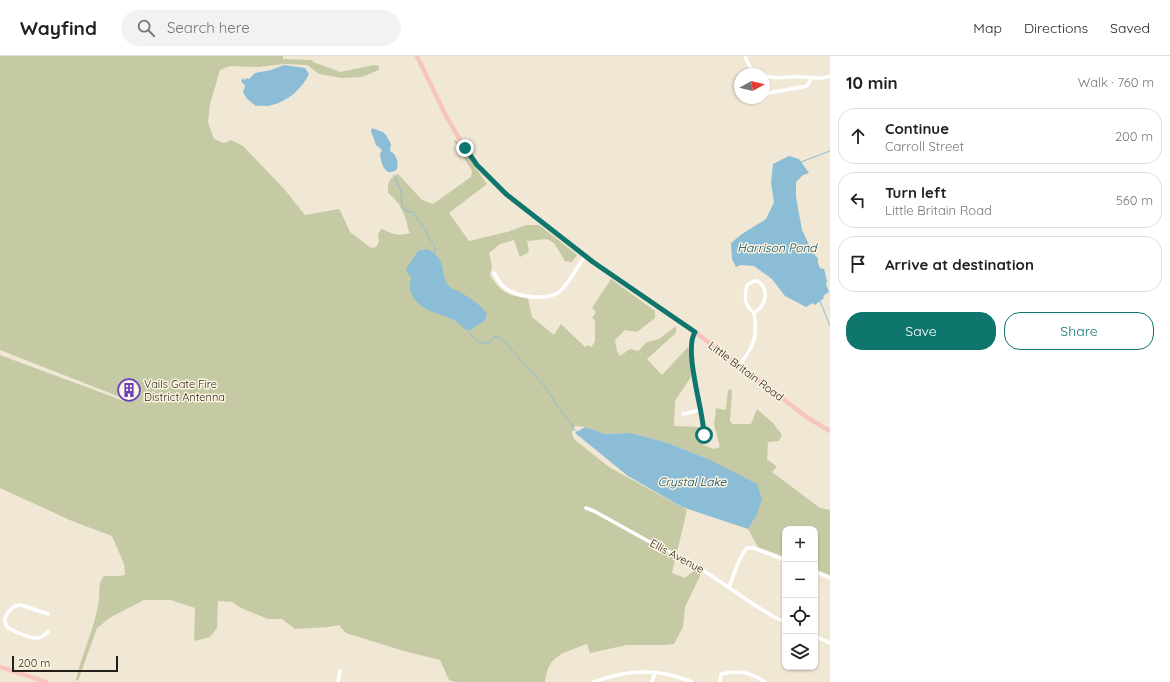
<!DOCTYPE html>
<html lang="en">
<head>
<meta charset="utf-8">
<style>
  :root { --surface:#fff; --page:#f2f2f2; --text:#222; --muted:#767676; --line:#e0e0e0; --accent:#0f766e }
  body { margin:0; font-family:Quicksand,sans-serif; background:var(--page); color:var(--text) }
  .controls { position:absolute; right:12px; bottom:12px; display:grid; overflow:hidden; border-radius:8px; box-shadow:0 1px 3px #0004 }
  .controls button { width:36px; height:36px; display:grid; place-items:center; padding:0; border:0; border-bottom:1px solid var(--line); background:var(--surface); color:var(--text); font:20px sans-serif }
  .compass { position:absolute; left:734px; top:12px; width:36px; height:36px; border-radius:50%; background:var(--surface); box-shadow:0 1px 3px #0004; rotate:82deg }
  .scale { position:absolute; left:12px; bottom:10px; width:106px; box-sizing:border-box; padding-left:4px; border:2px solid #231f19; border-top:0; font-size:11px; line-height:14px; white-space:nowrap; color:#231f19; -webkit-text-stroke:3px #fdf4e2; paint-order:stroke }
  .stop { position:absolute; width:12px; height:12px; margin:-9px; border:3px solid #0f766e; border-radius:50%; background:#fff }
  .stop.end { background:#0f766e; border-color:#fff; box-shadow:0 1px 4px #0008 }
  .list { margin:0; padding:0; list-style:none }
  h2 { display:flex; justify-content:space-between; align-items:center; height:52px; margin:0; padding:0 16px; font-size:17px }
  h2 small { font-size:13px; font-weight:400; color:var(--muted) }
  .list li { display:grid; grid-template-columns:26px 1fr auto; gap:12px; align-items:center; box-sizing:border-box; height:56px; margin:0 8px 8px; padding:0 8px; border:1px solid var(--line); border-radius:16px }
  .list b { display:block; font-size:15px; white-space:nowrap }
  .list p { margin:0; font-size:13px; white-space:nowrap; color:var(--muted) }
  .list em { font-size:13px; font-style:normal; color:var(--muted) }
  .actions { display:flex; gap:8px; padding:12px 16px }
  .actions a { flex:1; padding:9px 0; border:1px solid var(--accent); border-radius:16px; text-align:center; font-size:14px; color:var(--accent) }
  .actions .main { background:var(--accent); color:#fff }
  .icon { flex:none; width:22px; height:22px; fill:none; stroke:currentColor; stroke-width:2; stroke-linecap:round; stroke-linejoin:round }
  .map { position:relative; flex:none; width:830px; height:626px; overflow:hidden }
  header { display:flex; align-items:center; gap:24px; box-sizing:border-box; height:56px; padding:0 20px; background:var(--surface); border-bottom:1px solid var(--line) }
  header strong { font-size:19px }
  nav { display:flex; gap:22px; margin-inline-start:auto; font-size:14px }
  .search { width:280px; height:36px; background:var(--page); display:flex; align-items:center; gap:10px; box-sizing:border-box; padding:0 14px; border-radius:22px; color:var(--muted); font-size:15px }
  main { display:flex }
  aside { flex:1; background:var(--surface) }
  .map>svg:first-child { display:block }
</style>
</head>
<body>
<header>
<strong>Wayfind</strong>
<div class="search"><svg class="icon" aria-label="search" viewBox="0 0 24 24"><circle cx="10" cy="10" r="6"/><path d="M15 15l6 6"/></svg>Search here</div>
<nav><a>Map</a><a>Directions</a><a>Saved</a></nav>
</header>
<main>
<div class="map">
<svg width="830" height="626" viewBox="0 0 830 626">
  <rect width="100%" height="100%" fill="#f0e7d5"/>
  <path fill="#c5caa5" d="M0,0H283V3L312,4L313,6L340,16L374,9L379,10V14L362,21L342,22L319,18L307,9L284,8L258,11L230,10L220,14L210,48L208,66L214,83L224,87L231,84L243,90L285,134L305,159L339,153L340,154L350,176L371,192L376,191L379,186L378,179L380,174L383,173C392,179 400,180 410,177C407,172 408,169 406,164C403,153 397,144 388,137C388,128 388,122 398,118L400,120L422,144L433,148L471,121L472,115L454,85L455,84L457,85L487,128L449,157L469,185L507,176L526,169H539L577,199L572,206L565,205L554,187L547,183L527,185L529,196L520,201L514,184L500,188L489,197L492,210L490,219C502,238 507,238 528,243L532,261L554,279L561,268L585,291L588,289L591,291L595,286V264L592,262L596,256L592,252L611,223L655,255V262L637,276L625,274L615,284L617,295L620,300L630,293L638,295L647,286L659,283L676,270V277L647,303L662,319L688,291L691,321L675,345L674,370L700,371L703,389L714,393L720,391L714,369L716,352L726,354L728,334L731,333L732,336L730,365L732,368H751L757,353L773,367L782,379L779,385L768,386L767,403L777,411L772,416L820,452L830,454V519L815,513V473H785V501L758,491L748,473L756,460L708,403L668,387L631,377L605,378L585,371L575,370L572,377L574,383L609,411L687,454L672,517L685,522L696,513L700,517V520L685,551L683,571L674,588L664,589H627L590,597L587,588C564,597 548,598 545,626H455L449,624L440,604L404,595L346,577L339,569L329,571L295,573L282,563H268L241,552L232,546L218,545L217,572L210,581L194,585L195,552L171,544H144L111,561L97,572L78,625L76,624C82,597 96,569 99,543C100,534 98,527 104,520H120L125,519L124,508L112,480L72,465L0,432V299L124,345L125,343L0,294Z"/>
  <g fill="#8bbdd6">
    <path d="M284,9L305,12L309,18C302,33 288,45 272,49C266,51 261,49 256,50L247,43L243,36L245,30L241,25L243,22L245,24L247,22L249,23L255,17L271,14Z"/>
    <path d="M372,72L383,76L386,79L391,88L390,95C396,98 399,106 397,113C385,123 381,107 380,98L382,94L376,89L371,75Z"/>
    <path d="M789,100L799,103L809,117L803,119L796,126V141L802,174L811,193L818,203V207L820,212L824,213L827,225L826,228L829,236L823,240L824,242L815,249L813,247L806,251L785,240L772,223L754,210L741,209L736,211L732,203L731,187L742,178L766,163L774,146L771,127L773,108Z"/>
    <path d="M427,193C450,205 437,216 450,231C452,233 456,234 458,235C468,241 481,248 487,258L485,264L471,274L464,273C452,254 417,262 410,233C409,229 411,225 411,221L408,218L406,213L418,195Z"/>
    <path d="M585,371L605,378L631,377L668,387L708,403L757,428L762,443L756,460L748,473L682,451L628,420L575,377Z"/>
  </g>
  <g fill="none" stroke-linecap="round" stroke-linejoin="round">
    <g stroke="#8bbdd6" stroke-width="1">
      <path d="M801,106L830,95"/>
      <path d="M394,119L401,136L402,152L408,156L413,155C415,162 419,164 424,171C427,174 427,179 429,182C433,188 436,189 434,197"/>
      <path d="M820,245L830,270"/>
      <path d="M468,274C472,282 480,289 489,287L492,282L497,280L502,283L546,332L563,358L572,368L573,372L577,376"/>
    </g>
    <g stroke="#fff" stroke-width="3.5">
      <path d="M745,0C748,9 751,14 760,18"/>
      <path d="M764,20C780,24 787,20 802,21C811,21 821,24 830,20"/>
      <path d="M764,38L807,30L811,23"/>
      <path d="M494,217C497,222 499,227 503,230C514,241 546,245 559,236C570,227 577,211 585,200"/>
      <path d="M754,225H758C770,235 766,249 754,257C744,249 744,240 747,229Z"/>
      <path d="M695,276C683,296 704,356 705,379"/>
      <path d="M739,310C754,289 758,282 754,257"/>
      <path d="M683,358L700,354"/>
      <path d="M586,452L594,455L648,485L691,506L756,550L774,561L785,566"/>
      <path d="M815,516L830,522"/>
      <path d="M729,531C734,520 739,499 747,492H754L785,504"/>
      <path d="M48,558L21,549C12,549 2,560 6,569C8,574 32,583 37,582C41,582 45,579 48,576"/>
      <path d="M815,580L830,587"/>
      <path d="M338,626L340,615"/>
      <path d="M594,626C620,616 644,613 671,619C678,621 685,623 692,626"/>
      <path d="M652,626L655,616"/>
      <path d="M720,626L721,618C740,614 749,616 765,626"/>
    </g>
    <g stroke="#f7c5bf" stroke-width="4.5">
      <path d="M417,0L447,62L465,92L477,109L506,138L593,206L695,276L808,362L830,375"/>
      <path d="M0,611L46,626"/>
    </g>
  </g>
  <g fill="none" stroke-linecap="round" stroke-linejoin="round">
    <path stroke="#0f766e" stroke-width="5" d="M465,92L477,109L506,138L593,206L695,276C683,295 704,356 704,379"/>
  </g>
  <defs>
    <g id="building-ring" transform="scale(1.15)"><circle r="9.5" fill="#fdf4e2" stroke="#6843bc" stroke-width="1.5"/><path d="M-4-6H4V6H1V3H-1V6H-4ZM-2.5-4.3h1.7v1.8h-1.7ZM.8-4.3h1.7v1.8H.8ZM-2.5-1h1.7V.8h-1.7ZM.8-1h1.7V.8H.8Z" fill="#6843bc"/></g>
  </defs>
  <g fill-rule="evenodd">
    <use href="#building-ring" x="129" y="334"/>
  </g>
  <g text-anchor="middle" dominant-baseline="central" stroke-width="3" stroke-linejoin="round" paint-order="stroke">
    <g font-size="11" fill="#231f19" stroke="#fdf4e2">
      <text transform="translate(746 315) rotate(37)">Little Britain Road</text>
      <text transform="translate(677 500) rotate(28)">Ellis Avenue</text>
    </g>
    <g font-size="11" fill="#231f19" stroke="#fdf4e2" text-anchor="start">
      <text x="144" y="328">Vails Gate Fire<tspan x="144" dy="13">District Antenna</tspan></text>
    </g>
    <g font-size="12" font-style="italic" fill="#034962" stroke="#fdf4e2">
      <text x="777" y="191">Harrison Pond</text>
      <text x="692" y="425">Crystal Lake</text>
    </g>
  </g>
</svg>
<div class="controls">
<button>+</button>
<button>−</button>
<button><svg class="icon" aria-label="locate" viewBox="0 0 24 24"><circle cx="12" cy="12" r="6"/><path d="M12 2v4M12 18v4M2 12h4M18 12h4"/></svg></button>
<button><svg class="icon" aria-label="layers" viewBox="0 0 24 24"><path d="M12 4l9 5-9 5-9-5zM3 14l9 5 9-5"/></svg></button>
</div>
<svg class="compass" viewBox="-18 -18 36 36"><path d="M0-13l5 13h-10z" fill="#e53935"/><path d="M0 13l5-13h-10z" fill="#767676"/></svg>
<div class="scale">200 m</div>
<div class="stop" style="left:704px;top:379px"></div>
<div class="stop end" style="left:465px;top:92px"></div>
</div>
<aside>
<h2>10 min<small>Walk · 760 m</small></h2>
<ul class="list">
<li><svg class="icon" aria-label="ahead" viewBox="0 0 24 24"><path d="M12 20V5M6 11l6-6 6 6"/></svg><div><b>Continue</b><p>Carroll Street</p></div><em>200 m</em></li>
<li><svg class="icon" aria-label="left" viewBox="0 0 24 24"><path d="M17 20v-9H6M10 6l-5 5 5 5"/></svg><div><b>Turn left</b><p>Little Britain Road</p></div><em>560 m</em></li>
<li><svg class="icon" aria-label="arrive" viewBox="0 0 24 24"><path d="M6 21V4h12l-3 4 3 4H6"/></svg><div><b>Arrive at destination</b></div></li>
</ul>
<div class="actions"><a class="main">Save</a><a>Share</a></div>
</aside>
</main>
</body>
</html>
